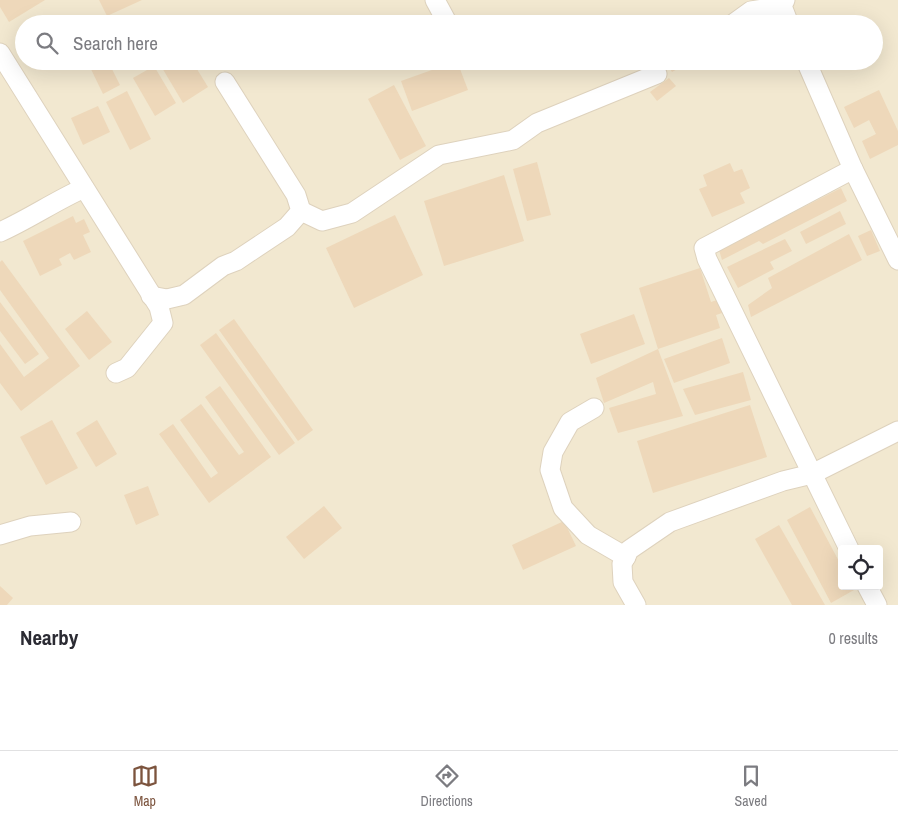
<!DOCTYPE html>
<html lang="en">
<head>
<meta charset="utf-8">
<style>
  :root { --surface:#fff; --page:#f2f2f3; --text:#2b2b33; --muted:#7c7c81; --line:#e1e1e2; --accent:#7c543e }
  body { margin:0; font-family:"Archivo Narrow",sans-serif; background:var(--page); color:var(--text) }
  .controls { position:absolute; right:15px; bottom:15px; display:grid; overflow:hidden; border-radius:5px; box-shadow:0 5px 20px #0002 }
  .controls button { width:45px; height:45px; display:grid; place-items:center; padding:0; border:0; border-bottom:1px solid var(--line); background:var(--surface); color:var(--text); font:25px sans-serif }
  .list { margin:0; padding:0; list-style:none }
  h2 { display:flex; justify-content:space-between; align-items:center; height:65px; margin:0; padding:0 20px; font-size:21px }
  h2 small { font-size:16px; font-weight:400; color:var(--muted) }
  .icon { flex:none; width:28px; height:28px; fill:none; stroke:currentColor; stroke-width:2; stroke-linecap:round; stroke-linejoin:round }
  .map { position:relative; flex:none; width:898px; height:605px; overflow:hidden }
  .search { position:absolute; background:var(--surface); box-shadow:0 5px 20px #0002; left:15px; right:15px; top:15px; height:55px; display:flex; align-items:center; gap:12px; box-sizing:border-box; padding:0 18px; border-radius:28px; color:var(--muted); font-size:19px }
  .sheet { height:145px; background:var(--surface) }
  nav { display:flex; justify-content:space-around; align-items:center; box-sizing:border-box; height:70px; border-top:1px solid var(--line); background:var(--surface); font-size:14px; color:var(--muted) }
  nav a { display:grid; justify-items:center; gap:2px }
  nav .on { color:var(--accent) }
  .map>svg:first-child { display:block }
</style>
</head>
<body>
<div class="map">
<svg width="898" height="605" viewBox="0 0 898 605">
  <rect width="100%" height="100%" fill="#fbf5e1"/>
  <path fill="#f2e8d0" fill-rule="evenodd" d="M0,0H898V605H0ZM24,24H874V61H24ZM842,549H879V586H842Z"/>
  <g fill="#eed8ba">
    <path d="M0,0H45L9,22L0,7Z"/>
    <path d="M99,0H142L107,16Z"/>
    <path d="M87,61H108L120,85L103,94Z"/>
    <path d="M158,61H192L208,87L183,103Z"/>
    <path d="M457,61L468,90L412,111L401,81Z"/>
    <path d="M668,61H684L686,64L672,72L666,62Z"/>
    <path d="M154,66L176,103L155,116L133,78Z"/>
    <path d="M669,78L676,86L657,101L650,92Z"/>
    <path d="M394,85L426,146L400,160L368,99Z"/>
    <path d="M879,90L898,131V145L870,159L862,141L876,134L869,120L854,128L844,107Z"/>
    <path d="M127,91L151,139L130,150L106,102Z"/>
    <path d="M98,106L110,132L83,145L71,118Z"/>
    <path d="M537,162L551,215L527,221L513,169Z"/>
    <path d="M730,163L734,172L742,169L750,188L740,193L745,203L712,217L699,189L707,186L703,175Z"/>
    <path d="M504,175L524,241L444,266L424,201Z"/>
    <path d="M841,188L847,201L763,244L759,241L722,260L719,250Z"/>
    <path d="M840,211L846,224L806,244L800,232Z"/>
    <path d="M395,215L423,275L354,308L326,248Z"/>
    <path d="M73,216L76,223L84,219L90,232L83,235L91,252L74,260L70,253L59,259L62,265L40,276L23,241Z"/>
    <path d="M871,230L880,251L867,256L858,236Z"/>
    <path d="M849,234L862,260L751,317L748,305L772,288L768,278Z"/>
    <path d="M785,239L792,251L770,262L774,269L738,288L727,267Z"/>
    <path d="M2,260L80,366L21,411L0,383V344L24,377L49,358L0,290V262Z"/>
    <path d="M700,268L711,302L720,299L725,312L716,315L720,328L658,349L639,288Z"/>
    <path d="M0,302L39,354L25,364L0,331Z"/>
    <path d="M87,311L112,342L89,360L65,329Z"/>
    <path d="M634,314L645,344L591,364L580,334Z"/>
    <path d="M234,319L313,430L298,441L219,330Z"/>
    <path d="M216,333L295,443L279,455L200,345Z"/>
    <path d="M722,338L730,363L674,383L664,359Z"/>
    <path d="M658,349L683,416L618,433L609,408L656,394L653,382L604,403L596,378Z"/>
    <path d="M743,372L751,400L695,415L683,389Z"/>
    <path d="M220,386L271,457L209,503L159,434L173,424L211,478L218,473L180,420L201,404L239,455L244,452L205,397Z"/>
    <path d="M750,405L767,457L653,493L637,441Z"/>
    <path d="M52,420L78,468L46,485L20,437Z"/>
    <path d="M97,420L117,454L96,467L76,433Z"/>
    <path d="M148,486L159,515L136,525L124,495Z"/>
    <path d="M324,506L342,528L304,559L286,537Z"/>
    <path d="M810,507L842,567V586H852L854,590L831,603L787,520Z"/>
    <path d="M564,521L576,546L523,570L512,545Z"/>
    <path d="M779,525L825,605H792L755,539Z"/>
    <path d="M0,586L13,598L7,605H0Z"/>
  </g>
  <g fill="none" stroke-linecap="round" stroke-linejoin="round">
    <g stroke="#ded2bd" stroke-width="21">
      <g id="minor">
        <path d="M435,0L448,24"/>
        <path d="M785,0L782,6L789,24"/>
        <path d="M733,24L751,11L782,6"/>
        <path d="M0,53L159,307L163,323L127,368L116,373"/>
        <path d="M806,61L853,169L898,260"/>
        <path d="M301,211L322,221L352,213L439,155L513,140L537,123L657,74"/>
        <path d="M0,232C29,219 55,201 84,188"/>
        <path d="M151,296L167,299L184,295L223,266L236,261L287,227L301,211L296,195L225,82"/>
        <path d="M594,408L570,422L553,452L550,470L563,508L588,535L626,557"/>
        <path d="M0,535L30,526L71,522"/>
        <path d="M849,549L707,259L704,248L853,169"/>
        <path d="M867,586L877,605"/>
        <path d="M636,605L623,582L622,564L629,550L670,522L783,481L812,474L898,431"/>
      </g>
    </g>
    <use href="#minor" stroke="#fff" stroke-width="19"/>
  </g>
</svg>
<div class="controls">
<button><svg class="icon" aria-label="locate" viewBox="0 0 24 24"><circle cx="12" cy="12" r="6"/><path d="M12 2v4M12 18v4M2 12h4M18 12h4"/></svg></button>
</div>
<div class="search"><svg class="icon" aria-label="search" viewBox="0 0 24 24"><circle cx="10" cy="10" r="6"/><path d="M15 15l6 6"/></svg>Search here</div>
</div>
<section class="sheet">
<h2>Nearby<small>0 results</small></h2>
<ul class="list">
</ul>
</section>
<nav>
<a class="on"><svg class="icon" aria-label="map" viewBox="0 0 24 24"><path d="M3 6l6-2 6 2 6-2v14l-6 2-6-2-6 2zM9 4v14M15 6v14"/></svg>Map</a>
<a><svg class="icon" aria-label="directions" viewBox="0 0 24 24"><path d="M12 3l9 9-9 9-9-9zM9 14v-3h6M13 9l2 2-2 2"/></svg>Directions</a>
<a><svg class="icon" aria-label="saved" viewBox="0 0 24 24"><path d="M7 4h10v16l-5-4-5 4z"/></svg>Saved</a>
</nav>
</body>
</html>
